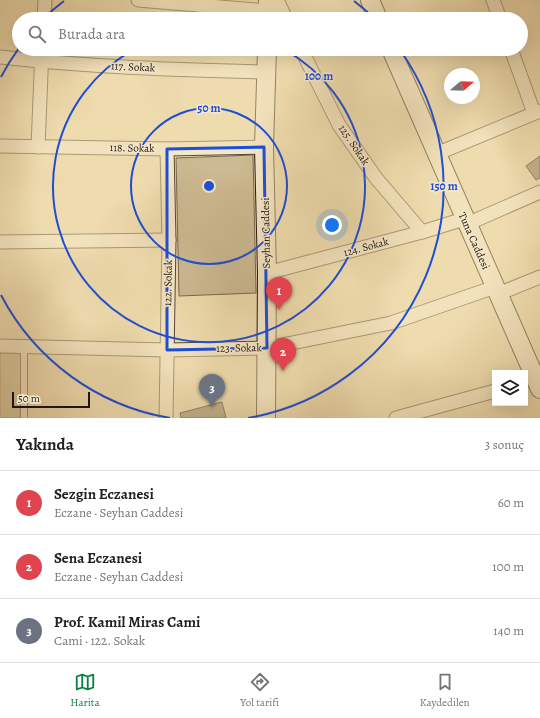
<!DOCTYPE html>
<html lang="tr">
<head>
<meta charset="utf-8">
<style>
  :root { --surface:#fff; --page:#f2f2f2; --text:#202124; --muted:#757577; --line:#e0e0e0; --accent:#0b8043 }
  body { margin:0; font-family:Alegreya,serif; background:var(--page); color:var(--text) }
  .controls { position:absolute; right:12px; bottom:12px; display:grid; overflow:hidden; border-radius:0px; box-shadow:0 4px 16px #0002 }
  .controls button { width:36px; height:36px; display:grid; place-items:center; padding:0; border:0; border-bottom:1px solid var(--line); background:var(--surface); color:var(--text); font:20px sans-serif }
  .compass { position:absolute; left:444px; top:68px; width:36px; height:36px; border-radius:50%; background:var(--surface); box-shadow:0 4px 16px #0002; rotate:71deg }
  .scale { position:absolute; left:12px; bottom:10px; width:78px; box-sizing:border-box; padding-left:4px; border:2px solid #21160b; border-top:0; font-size:11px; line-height:14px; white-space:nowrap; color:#21160b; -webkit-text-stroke:3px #f5e8ca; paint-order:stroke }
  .you { position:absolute; left:332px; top:225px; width:14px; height:14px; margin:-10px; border:3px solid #fff; border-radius:50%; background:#1a73e8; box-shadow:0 0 0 6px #1a73e833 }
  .badge { display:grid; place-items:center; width:26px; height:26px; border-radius:50%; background:var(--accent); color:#fff; font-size:13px; font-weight:700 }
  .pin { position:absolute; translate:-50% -33px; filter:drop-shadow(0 1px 2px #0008) }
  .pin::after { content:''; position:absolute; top:21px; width:14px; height:12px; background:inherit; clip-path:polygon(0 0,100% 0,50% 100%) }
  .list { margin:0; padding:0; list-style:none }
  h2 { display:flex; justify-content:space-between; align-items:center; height:52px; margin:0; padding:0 16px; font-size:17px }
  h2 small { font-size:13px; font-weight:400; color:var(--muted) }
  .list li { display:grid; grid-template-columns:26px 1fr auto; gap:12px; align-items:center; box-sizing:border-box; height:64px; padding:0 16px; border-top:1px solid var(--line) }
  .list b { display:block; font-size:15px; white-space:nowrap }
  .list p { margin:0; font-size:13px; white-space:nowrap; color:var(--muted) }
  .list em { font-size:13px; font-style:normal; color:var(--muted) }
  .icon { flex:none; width:22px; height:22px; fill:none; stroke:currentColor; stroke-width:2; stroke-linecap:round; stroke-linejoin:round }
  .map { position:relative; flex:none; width:540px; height:418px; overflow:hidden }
  .search { position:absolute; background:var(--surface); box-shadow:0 4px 16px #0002; left:12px; right:12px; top:12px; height:44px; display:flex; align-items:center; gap:10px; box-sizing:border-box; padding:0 14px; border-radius:22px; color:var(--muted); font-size:15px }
  .sheet { height:244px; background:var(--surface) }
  nav { display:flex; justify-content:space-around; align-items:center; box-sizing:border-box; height:56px; border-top:1px solid var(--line); background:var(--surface); font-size:11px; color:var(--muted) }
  nav a { display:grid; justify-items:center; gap:2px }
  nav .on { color:var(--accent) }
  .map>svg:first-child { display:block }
</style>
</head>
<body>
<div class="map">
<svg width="540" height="418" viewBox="0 0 540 418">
  <rect width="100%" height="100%" fill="#efdcae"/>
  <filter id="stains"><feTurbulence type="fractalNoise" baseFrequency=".005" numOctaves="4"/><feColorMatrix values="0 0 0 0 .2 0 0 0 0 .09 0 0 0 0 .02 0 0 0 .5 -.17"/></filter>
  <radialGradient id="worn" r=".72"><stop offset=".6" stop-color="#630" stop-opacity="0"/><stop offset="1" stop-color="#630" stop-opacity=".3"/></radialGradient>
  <g fill="#ccba92" stroke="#76684e">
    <path d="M253,155L256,293L179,296L176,158Z"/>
    <path d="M21,352L20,418H0V353Z"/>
  </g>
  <g fill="#8c7d60" stroke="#21160b">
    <path d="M540,156V178L536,180L526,166Z"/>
    <path d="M222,402L226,418H181L180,413Z"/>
  </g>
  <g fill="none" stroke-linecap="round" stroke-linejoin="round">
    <g stroke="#544834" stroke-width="8">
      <path id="lane" d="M24,347V418"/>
    </g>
    <g stroke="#544834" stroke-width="15">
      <g id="street">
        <path d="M138,0L267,11"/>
        <path d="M277,0L286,19"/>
        <path d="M493,0L500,19"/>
        <path d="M44,19L45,0"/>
        <path d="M301,49L339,125L376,178L422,232"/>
        <path d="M511,49L534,113"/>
        <path d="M0,57C88,67 178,70 266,72"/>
        <path d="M0,146L167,149L264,147"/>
        <path d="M38,147L42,49"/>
        <path d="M436,154L540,111"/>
        <path d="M467,224L540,192"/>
        <path d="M0,242L169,240"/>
        <path d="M267,273L422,232L464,219"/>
        <path d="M498,294L540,277"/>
        <path d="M0,346L167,350L267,348L391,323L495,287"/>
        <path d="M166,418L169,240L167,149"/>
        <path d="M396,418L495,391"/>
      </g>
    </g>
    <g stroke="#21160b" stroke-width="20">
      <g id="secondary">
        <path d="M370,0L378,19"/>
        <path d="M267,19L268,0"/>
        <path d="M391,49L540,389"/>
        <path d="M266,418L267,273L264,147L267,49"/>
      </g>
    </g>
    <use href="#lane" stroke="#f5e8ca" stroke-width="6"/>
    <use href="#street" stroke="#f5e8ca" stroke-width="13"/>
    <use href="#secondary" stroke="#f5e8ca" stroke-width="18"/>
  </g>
  <path d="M0 0H540V418H0ZM264,147L267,348L167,350V149Z" fill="#efdcae" fill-opacity=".55" fill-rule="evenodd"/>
  <path fill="none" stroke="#1d4ed8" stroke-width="3" stroke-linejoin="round" d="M264,147L267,348L167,350V149Z"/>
  <g fill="none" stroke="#1d4ed8" stroke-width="2">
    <circle cx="209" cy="186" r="78"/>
    <path d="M285 50A156 156 0 1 1 133 50"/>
    <path d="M170 418A235 235 0 0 1 1 295M1 77A235 235 0 0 1 19 48M44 18A235 235 0 0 1 64 1M354 1A235 235 0 0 1 374 18M400 50A235 235 0 0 1 248 418"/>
  </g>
  <g text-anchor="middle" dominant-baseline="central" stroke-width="3" stroke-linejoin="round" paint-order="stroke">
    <g font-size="11" fill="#21160b" stroke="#f5e8ca">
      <text transform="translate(133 67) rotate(3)">117. Sokak</text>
      <text transform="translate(354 145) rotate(56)">125. Sokak</text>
      <text transform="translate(132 148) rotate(1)">118. Sokak</text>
      <text transform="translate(266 233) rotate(-91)">Seyhan Caddesi</text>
      <text transform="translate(474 241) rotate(66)">Tuna Caddesi</text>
      <text transform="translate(366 247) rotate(-15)">124. Sokak</text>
      <text transform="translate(168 283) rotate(-89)">122. Sokak</text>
      <text transform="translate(239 348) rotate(-1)">123. Sokak</text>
    </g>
  </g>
  <circle cx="209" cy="186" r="6" fill="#1d4ed8" stroke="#f5e8ca" stroke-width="2"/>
  <g font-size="12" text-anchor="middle" font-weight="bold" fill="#1d4ed8" stroke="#f5e8ca" stroke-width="3" stroke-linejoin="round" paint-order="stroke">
    <text x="319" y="80">100 m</text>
    <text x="209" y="112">50 m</text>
    <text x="444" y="190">150 m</text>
  </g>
  <rect width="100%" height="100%" filter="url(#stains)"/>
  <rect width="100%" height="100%" fill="url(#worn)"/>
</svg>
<div class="controls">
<button><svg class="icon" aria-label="layers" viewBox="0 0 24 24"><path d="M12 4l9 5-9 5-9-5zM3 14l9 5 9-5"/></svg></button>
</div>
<svg class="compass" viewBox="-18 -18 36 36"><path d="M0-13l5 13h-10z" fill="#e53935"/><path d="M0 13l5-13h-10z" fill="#757577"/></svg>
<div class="scale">50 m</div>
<div class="you"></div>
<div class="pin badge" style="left:279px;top:310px;background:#e0444e">1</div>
<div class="pin badge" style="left:283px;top:371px;background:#e0444e">2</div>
<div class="pin badge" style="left:212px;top:407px;background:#6b7280">3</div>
<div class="search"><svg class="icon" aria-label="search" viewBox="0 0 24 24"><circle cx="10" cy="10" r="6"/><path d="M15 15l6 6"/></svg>Burada ara</div>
</div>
<section class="sheet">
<h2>Yakında<small>3 sonuç</small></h2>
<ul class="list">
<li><span class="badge" style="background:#e0444e">1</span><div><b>Sezgin Eczanesi</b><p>Eczane · Seyhan Caddesi</p></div><em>60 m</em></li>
<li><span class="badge" style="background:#e0444e">2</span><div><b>Sena Eczanesi</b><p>Eczane · Seyhan Caddesi</p></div><em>100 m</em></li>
<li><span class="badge" style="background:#6b7280">3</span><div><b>Prof. Kamil Miras Cami</b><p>Cami · 122. Sokak</p></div><em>140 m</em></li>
</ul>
</section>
<nav>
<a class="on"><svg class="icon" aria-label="map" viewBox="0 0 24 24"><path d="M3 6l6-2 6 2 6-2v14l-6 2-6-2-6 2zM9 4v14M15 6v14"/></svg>Harita</a>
<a><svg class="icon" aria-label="directions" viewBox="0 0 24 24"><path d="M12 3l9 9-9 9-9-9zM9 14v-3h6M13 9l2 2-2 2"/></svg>Yol tarifi</a>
<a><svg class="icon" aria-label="saved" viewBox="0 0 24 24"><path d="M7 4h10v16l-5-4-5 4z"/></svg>Kaydedilen</a>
</nav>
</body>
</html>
